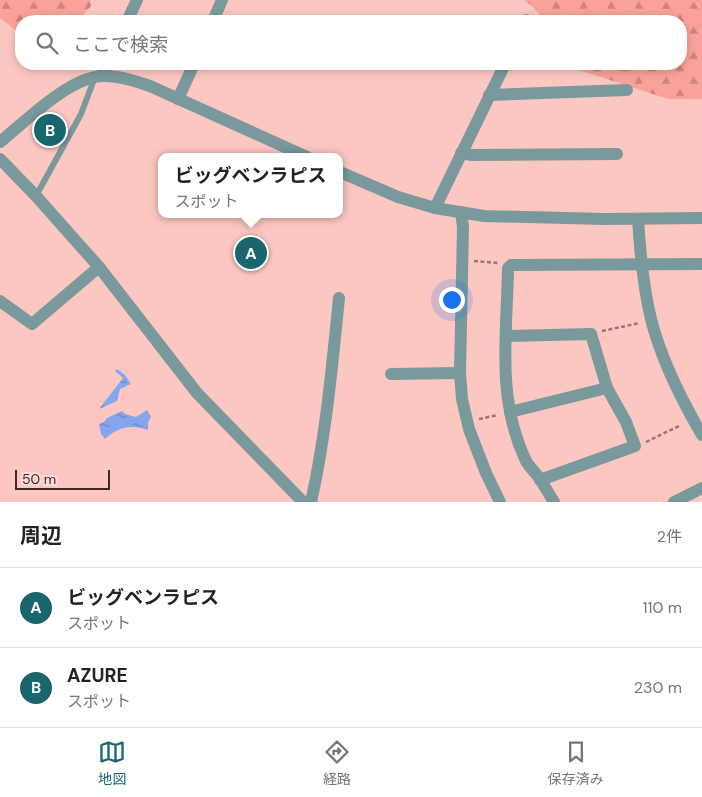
<!DOCTYPE html>
<html lang="ja">
<head>
<meta charset="utf-8">
<style>
  :root { --surface:#fff; --page:#f6f6f6; --text:#222; --muted:#767676; --line:#e0e0e0; --accent:#19666e }
  body { margin:0; font-family:"DM Sans","Noto Sans JP",sans-serif; background:var(--page); color:var(--text) }
  .scale { position:absolute; left:15px; bottom:12px; width:95px; box-sizing:border-box; padding-left:5px; border:2px solid #412725; border-top:0; font-size:14px; line-height:18px; white-space:nowrap; color:#412725; -webkit-text-stroke:4px #f8dbd8; paint-order:stroke }
  .you { position:absolute; left:451px; top:299px; width:18px; height:18px; margin:-12px; border:4px solid #fff; border-radius:50%; background:#1a73e8; box-shadow:0 0 0 8px #1a73e833 }
  .badge { display:grid; place-items:center; width:32px; height:32px; border-radius:50%; background:var(--accent); color:#fff; font-size:16px; font-weight:700 }
  .pin { position:absolute; translate:-50% -50%; border:2px solid #fff; box-shadow:0 1px 5px #0006 }
  .popup { position:absolute; left:158px; top:153px; width:185px; height:65px; box-sizing:border-box; display:grid; place-content:center; border-radius:10px; background:var(--surface); filter:drop-shadow(0 1px 4px #0005); font-size:16px; white-space:nowrap; color:var(--muted) }
  .popup b { font-size:19px; color:var(--text) }
  .popup::after { content:''; position:absolute; left:50%; top:100%; margin-left:-10px; border:10px solid transparent; border-top-color:var(--surface) }
  .list { margin:0; padding:0; list-style:none }
  h2 { display:flex; justify-content:space-between; align-items:center; height:65px; margin:0; padding:0 20px; font-size:21px }
  h2 small { font-size:16px; font-weight:400; color:var(--muted) }
  .list li { display:grid; grid-template-columns:32px 1fr auto; gap:15px; align-items:center; box-sizing:border-box; height:80px; padding:0 20px; border-top:1px solid var(--line) }
  .list b { display:block; font-size:19px; white-space:nowrap }
  .list p { margin:0; font-size:16px; white-space:nowrap; color:var(--muted) }
  .list em { font-size:16px; font-style:normal; color:var(--muted) }
  .icon { flex:none; width:28px; height:28px; fill:none; stroke:currentColor; stroke-width:2; stroke-linecap:round; stroke-linejoin:round }
  .map { position:relative; flex:none; width:702px; height:502px; overflow:hidden }
  .search { position:absolute; background:var(--surface); box-shadow:0 2px 8px #0003; left:15px; right:15px; top:15px; height:55px; display:flex; align-items:center; gap:12px; box-sizing:border-box; padding:0 18px; border-radius:20px; color:var(--muted); font-size:19px }
  .sheet { height:225px; background:var(--surface) }
  nav { display:flex; justify-content:space-around; align-items:center; box-sizing:border-box; height:70px; border-top:1px solid var(--line); background:var(--surface); font-size:14px; color:var(--muted) }
  nav a { display:grid; justify-items:center; gap:2px }
  nav .on { color:var(--accent) }
  .map>svg:first-child { display:block }
</style>
</head>
<body>
<div class="map">
<svg width="702" height="502" viewBox="0 0 702 502">
  <defs>
    <pattern id="forest-firs" width="22" height="20" patternUnits="userSpaceOnUse" patternTransform="scale(1.25)"><rect width="22" height="20" fill="#faa29a"/><path d="M5 1l3.5 6h-7zM16 11l3.5 6h-7z" fill="#cc847d"/></pattern>
    <pattern id="water-ripples" width="26" height="14" patternUnits="userSpaceOnUse" patternTransform="scale(1.25)"><rect width="26" height="14" fill="#85a6ee"/><path d="M2 4q2-2 4 0t4 0M15 11q2-2 4 0t4 0" fill="none" stroke="#6e87c1"/></pattern>
  </defs>
  <rect width="100%" height="100%" fill="#fdc7c1"/>
  <g fill="url(#forest-firs)">
    <path d="M0,0H90L91,6L78,21H21V34L0,18Z"/>
    <path d="M524,0H702V99H668L579,70L575,64H681V21H544L533,7Z"/>
  </g>
  <g fill="url(#water-ripples)">
    <path d="M117,369L125,375L131,384L120,389L117,401L99,409L123,378L115,371Z"/>
    <path d="M147,410L151,417L148,422V430C131,424 118,427 105,439L101,434L99,424L104,422L107,418L122,411L125,414L136,417Z"/>
  </g>
  <g fill="none" stroke-linecap="round" stroke-linejoin="round">
    <g stroke="#9c7470" stroke-width="2.5" stroke-dasharray="4 2.5" stroke-linecap="butt">
      <path d="M474,261L498,263"/>
      <path d="M602,331L640,323"/>
      <path d="M479,419L498,415"/>
      <path d="M646,442L681,425"/>
    </g>
    <path stroke="#7a999d" stroke-width="6" d="M36,196L81,114L95,77"/>
    <g stroke="#7a999d" stroke-width="12">
      <path d="M127,21L137,0"/>
      <path d="M213,21L222,0"/>
      <path d="M525,21L526,20"/>
      <path d="M103,76L106,64"/>
      <path d="M489,95L627,90"/>
      <path d="M178,99L194,64"/>
      <path d="M461,153L472,155L617,154"/>
      <path d="M0,159L36,196L99,267L197,393L303,502"/>
      <path d="M435,208L505,64"/>
      <path d="M638,219C640,252 643,286 651,319C661,359 681,399 702,435"/>
      <path d="M0,301L32,324L99,267"/>
      <path d="M506,336L591,334L607,388L626,422L635,446L540,480"/>
      <path d="M391,374L460,373"/>
      <path d="M510,412L607,388"/>
      <path d="M311,502C326,435 332,367 339,298"/>
      <path d="M554,502C549,494 545,487 540,479C536,473 530,468 526,461C496,398 507,335 508,268L511,265L702,264"/>
      <path d="M674,502L702,488"/>
    </g>
    <g stroke="#7a999d" stroke-width="12">
      <path d="M0,142C26,121 70,76 104,76C120,76 135,81 150,86L307,157"/>
      <path d="M340,172L398,197L435,208L484,216L604,219L702,218"/>
      <path d="M461,212L463,227L460,373L462,399L469,429L486,473L500,502"/>
    </g>
  </g>
</svg>
<div class="scale">50 m</div>
<div class="you"></div>
<div class="pin badge" style="left:251px;top:253px">A</div>
<div class="popup"><b>ビッグベンラピス</b>スポット</div>
<div class="pin badge" style="left:50px;top:130px">B</div>
<div class="search"><svg class="icon" aria-label="search" viewBox="0 0 24 24"><circle cx="10" cy="10" r="6"/><path d="M15 15l6 6"/></svg>ここで検索</div>
</div>
<section class="sheet">
<h2>周辺<small>2件</small></h2>
<ul class="list">
<li><span class="badge">A</span><div><b>ビッグベンラピス</b><p>スポット</p></div><em>110 m</em></li>
<li><span class="badge">B</span><div><b>AZURE</b><p>スポット</p></div><em>230 m</em></li>
</ul>
</section>
<nav>
<a class="on"><svg class="icon" aria-label="map" viewBox="0 0 24 24"><path d="M3 6l6-2 6 2 6-2v14l-6 2-6-2-6 2zM9 4v14M15 6v14"/></svg>地図</a>
<a><svg class="icon" aria-label="directions" viewBox="0 0 24 24"><path d="M12 3l9 9-9 9-9-9zM9 14v-3h6M13 9l2 2-2 2"/></svg>経路</a>
<a><svg class="icon" aria-label="saved" viewBox="0 0 24 24"><path d="M7 4h10v16l-5-4-5 4z"/></svg>保存済み</a>
</nav>
</body>
</html>
